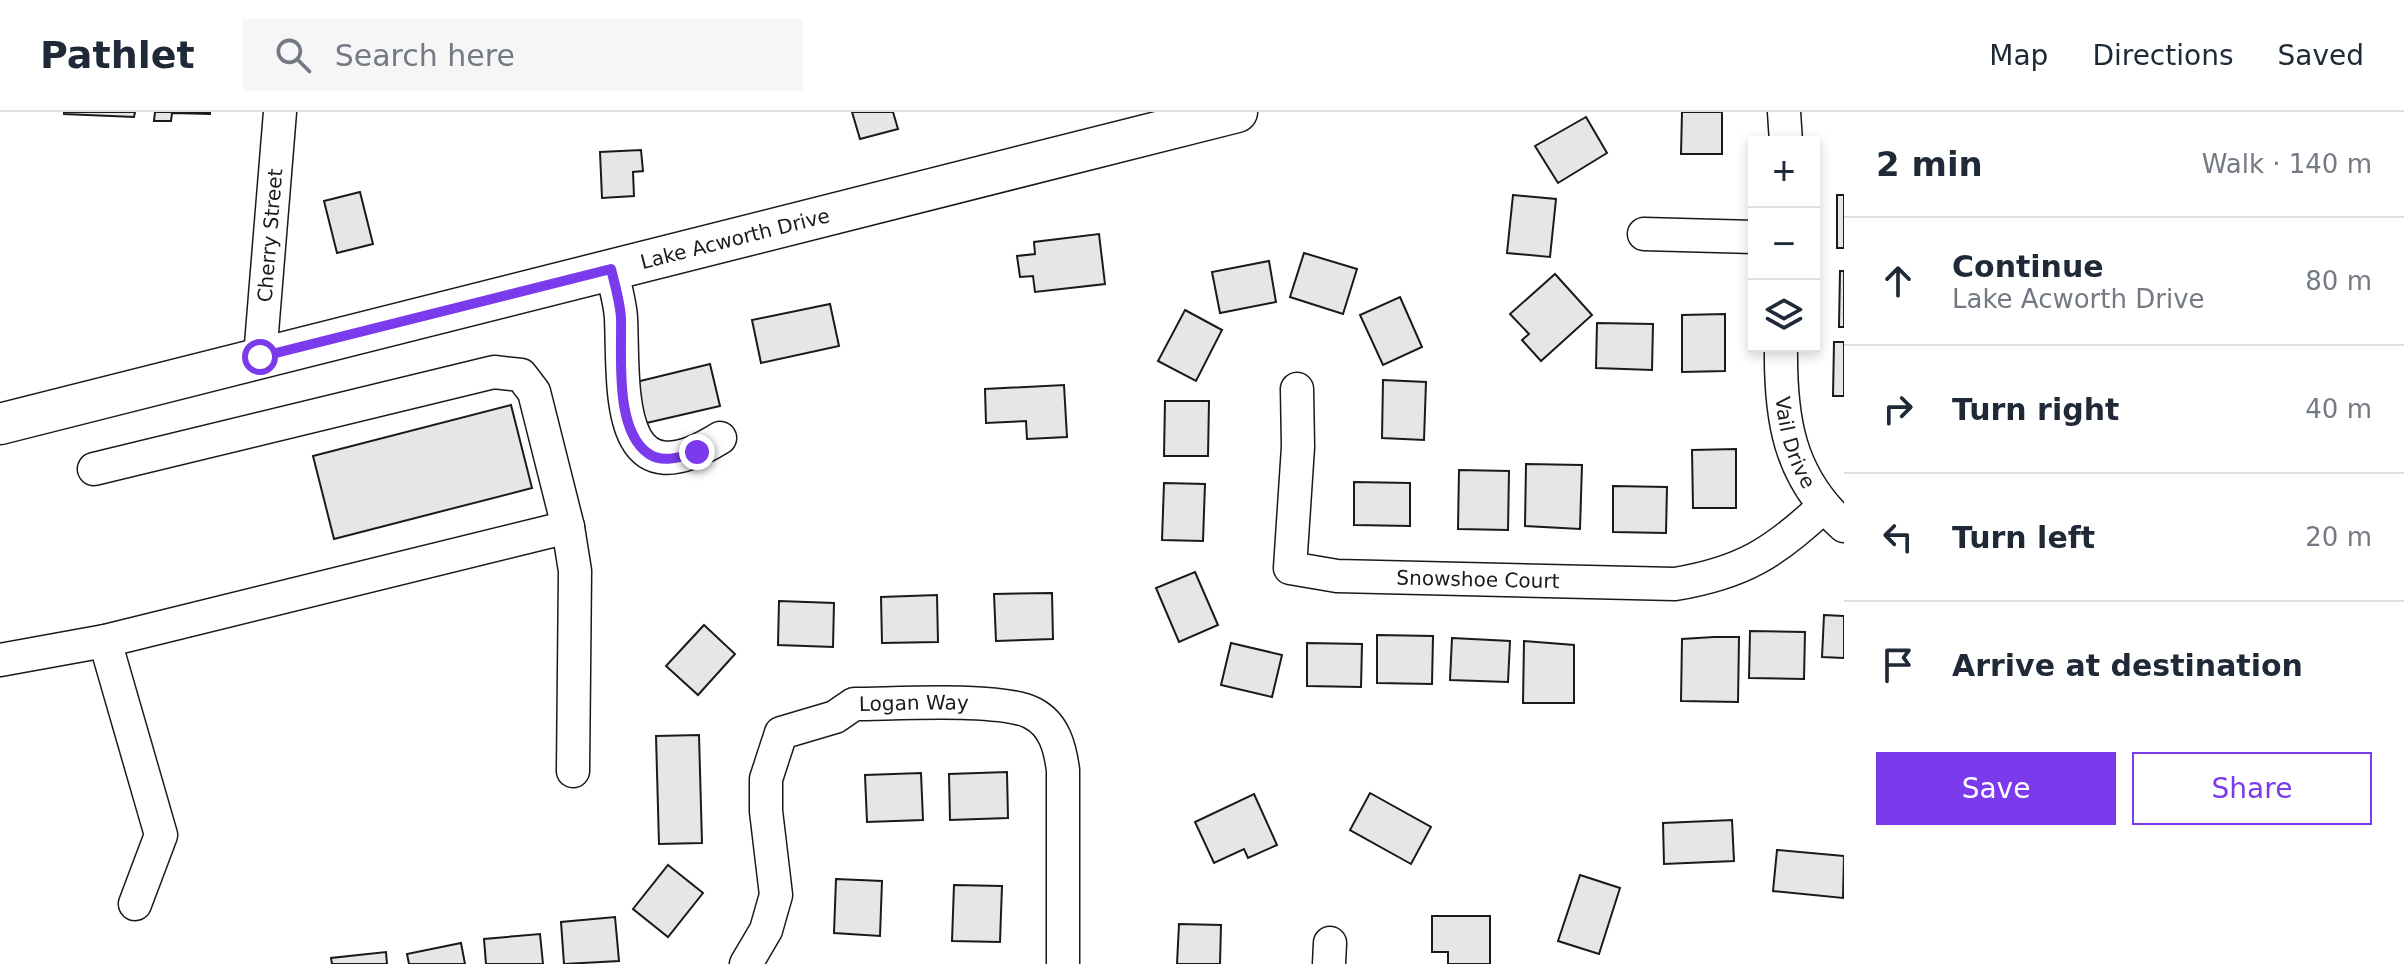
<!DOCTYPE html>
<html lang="en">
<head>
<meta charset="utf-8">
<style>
  :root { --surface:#fff; --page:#f6f6f7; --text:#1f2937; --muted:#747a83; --line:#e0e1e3; --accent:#7c3aed }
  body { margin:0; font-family:"DejaVu Sans",sans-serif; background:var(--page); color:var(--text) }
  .controls { position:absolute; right:24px; top:24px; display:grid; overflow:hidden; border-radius:0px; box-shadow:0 4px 12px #0003 }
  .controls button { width:72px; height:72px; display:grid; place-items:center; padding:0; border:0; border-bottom:2px solid var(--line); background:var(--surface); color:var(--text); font:40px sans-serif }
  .stop { position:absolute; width:24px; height:24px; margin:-18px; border:6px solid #7c3aed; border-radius:50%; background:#fff }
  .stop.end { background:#7c3aed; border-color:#fff; box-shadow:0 2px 8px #0008 }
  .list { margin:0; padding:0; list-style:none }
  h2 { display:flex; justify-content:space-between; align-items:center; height:104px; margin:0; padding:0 32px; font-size:34px }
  h2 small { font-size:26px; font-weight:400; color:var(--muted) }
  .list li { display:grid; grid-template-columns:52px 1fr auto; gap:24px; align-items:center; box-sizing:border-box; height:128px; padding:0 32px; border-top:2px solid var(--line) }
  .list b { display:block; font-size:30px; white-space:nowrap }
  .list p { margin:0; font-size:26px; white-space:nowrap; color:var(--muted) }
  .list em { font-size:26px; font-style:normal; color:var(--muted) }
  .actions { display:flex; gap:16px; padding:24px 32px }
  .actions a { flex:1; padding:18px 0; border:2px solid var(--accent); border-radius:0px; text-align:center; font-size:28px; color:var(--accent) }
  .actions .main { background:var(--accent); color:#fff }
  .icon { flex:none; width:44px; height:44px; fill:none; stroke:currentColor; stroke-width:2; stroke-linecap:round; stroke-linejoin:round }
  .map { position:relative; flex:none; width:1844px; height:852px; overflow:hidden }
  header { display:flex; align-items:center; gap:48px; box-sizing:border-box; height:112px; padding:0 40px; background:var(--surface); border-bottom:2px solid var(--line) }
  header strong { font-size:38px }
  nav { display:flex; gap:44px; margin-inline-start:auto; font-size:28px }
  .search { width:560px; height:72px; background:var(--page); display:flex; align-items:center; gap:20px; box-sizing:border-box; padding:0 28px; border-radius:0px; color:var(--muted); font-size:30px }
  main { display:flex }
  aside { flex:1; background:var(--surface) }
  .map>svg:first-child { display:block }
</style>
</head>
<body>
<header>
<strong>Pathlet</strong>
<div class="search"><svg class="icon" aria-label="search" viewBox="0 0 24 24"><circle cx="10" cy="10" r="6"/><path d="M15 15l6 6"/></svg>Search here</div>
<nav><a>Map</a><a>Directions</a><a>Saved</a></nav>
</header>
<main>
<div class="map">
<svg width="1844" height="852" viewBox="0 0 1844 852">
  <rect width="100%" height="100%" fill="#fff"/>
  <g fill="#e6e6e6" stroke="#1a1a1a" stroke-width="2">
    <path d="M64,0H135L134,5L64,2Z"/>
    <path d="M155,0H210V2L172,1L171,9H154Z"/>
    <path d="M852,0H893L898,17L860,27Z"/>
    <path d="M1682,0H1722V42H1681Z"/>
    <path d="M1586,5L1607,41L1558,71L1535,34Z"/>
    <path d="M641,38L643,59L633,60L634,84L602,86L600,40Z"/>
    <path d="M360,80L373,132L337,141L324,89Z"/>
    <path d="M1513,83L1556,87L1550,145L1507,141Z"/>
    <rect x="1837" y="83" width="7" height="53"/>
    <path d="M1099,122L1105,172L1035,180L1033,164L1020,165L1017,144L1035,142L1034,130Z"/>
    <path d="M1304,141L1357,157L1343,202L1290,185Z"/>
    <path d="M1269,149L1276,190L1220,201L1212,160Z"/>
    <path d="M1840,159H1844V215H1839Z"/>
    <path d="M1555,162L1592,203L1541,249L1522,228L1529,222L1510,202Z"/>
    <path d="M1400,185L1422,235L1383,253L1360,203Z"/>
    <path d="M830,192L839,234L761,251L752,208Z"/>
    <path d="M1185,198L1222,218L1196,269L1158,249Z"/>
    <path d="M1725,202V259L1682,260V203Z"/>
    <path d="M1597,211L1653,212L1652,258L1596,256Z"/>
    <path d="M1834,230H1844V284H1833Z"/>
    <path d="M710,252L720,294L642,312L632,271Z"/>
    <path d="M1383,268L1426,270L1424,328L1382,326Z"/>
    <path d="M1064,273L1067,325L1027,327L1026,309L986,311L985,277Z"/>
    <path d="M1165,289H1209L1208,344H1164Z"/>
    <path d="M511,293L532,376L334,427L313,344Z"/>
    <path d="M1736,337V396H1693L1692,338Z"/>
    <path d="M1526,352L1582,353L1580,417L1525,414Z"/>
    <path d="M1459,358L1509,359L1508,418L1458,417Z"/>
    <path d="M1354,370L1410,371V414L1354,413Z"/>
    <path d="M1164,371L1205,372L1203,429L1162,428Z"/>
    <path d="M1613,374L1667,375L1666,421L1613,420Z"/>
    <path d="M1195,460L1218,513L1179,530L1156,476Z"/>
    <path d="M1052,481L1053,527L996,529L994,482Z"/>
    <path d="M937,483L938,530L882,531L881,485Z"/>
    <path d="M779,489L834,491L833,535L778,533Z"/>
    <path d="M1824,503L1844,504V546L1822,545Z"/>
    <path d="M704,513L735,542L698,583L666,554Z"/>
    <path d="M1750,519L1805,520L1804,567L1749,566Z"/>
    <path d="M1377,523L1433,524L1432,572L1377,571Z"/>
    <path d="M1714,525H1739L1738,590L1681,589L1682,527Z"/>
    <path d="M1452,526L1510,529L1508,570L1450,568Z"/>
    <path d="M1524,529L1574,533V591H1523Z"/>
    <path d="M1231,531L1282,543L1272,585L1221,573Z"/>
    <path d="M1307,531L1362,532L1361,575L1307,574Z"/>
    <path d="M699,623L702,731L659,732L656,624Z"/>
    <path d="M1007,660L1008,706L950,708L949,662Z"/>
    <path d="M921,661L923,708L867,710L865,663Z"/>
    <path d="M1370,681L1431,715L1411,752L1350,718Z"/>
    <path d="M1254,682L1277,733L1248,746L1244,737L1214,751L1195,710Z"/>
    <path d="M1732,708L1734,749L1664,752L1663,711Z"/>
    <path d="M1777,738L1844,744L1843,786L1773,779Z"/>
    <path d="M668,753L703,781L668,825L633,797Z"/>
    <path d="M1580,763L1620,776L1599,842L1558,829Z"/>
    <path d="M836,767L882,769L880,824L834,821Z"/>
    <path d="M954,773L1002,774L1000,830L952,829Z"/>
    <path d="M1432,804H1490V852H1448V840H1432Z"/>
    <path d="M615,805L619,849L564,852L561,810Z"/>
    <path d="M1179,812L1221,813L1220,852H1177Z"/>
    <path d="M540,822L543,852H486L484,827Z"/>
    <path d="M461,831L465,852H409L407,842Z"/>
    <path d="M386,840L387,852H332L331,846Z"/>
  </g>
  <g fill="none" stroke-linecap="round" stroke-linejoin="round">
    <g stroke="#1a1a1a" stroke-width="35">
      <g id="minor">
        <path d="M1784,0L1786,30"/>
        <path d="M1644,122L1754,125"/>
        <path d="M611,157C615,173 620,190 621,206C624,274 613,393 720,326"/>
        <path id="s1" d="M1781,234C1780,305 1788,364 1844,414"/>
        <path id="s2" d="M260,245L280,0"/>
        <path id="s3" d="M1297,277L1298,335L1290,456L1337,464L1675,472C1742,461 1774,441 1823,395"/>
        <path d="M94,357L494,260L521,263L534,280L568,415"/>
        <path d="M105,529L161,723L135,792"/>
        <path d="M0,548L105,529L568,415L575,459L573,659"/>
        <path id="s4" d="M746,852L766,818L776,783L766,699V667L781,621L835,605L854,592C894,592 1002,585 1032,601C1054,612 1060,635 1063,658V852"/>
        <path d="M1329,852L1330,831"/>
      </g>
    </g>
    <g stroke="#1a1a1a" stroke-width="43">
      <g id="major">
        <path id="s5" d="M0,312L1237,0"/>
      </g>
    </g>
    <use href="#minor" stroke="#fff" stroke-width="32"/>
    <use href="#major" stroke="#fff" stroke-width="40"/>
  </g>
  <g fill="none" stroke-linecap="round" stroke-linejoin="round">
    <path stroke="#7c3aed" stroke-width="10" d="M260,245L611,157C615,173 620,190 621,206C622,243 614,319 649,342C664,352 683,344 697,340"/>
  </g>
  <g text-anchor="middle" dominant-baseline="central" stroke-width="6" stroke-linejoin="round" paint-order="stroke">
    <g font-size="20" fill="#1a1a1a" stroke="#fff">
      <text stroke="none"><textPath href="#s2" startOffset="122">Cherry Street</textPath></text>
      <text stroke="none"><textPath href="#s5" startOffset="758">Lake Acworth Drive</textPath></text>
      <text stroke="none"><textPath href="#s1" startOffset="98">Vail Drive</textPath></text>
      <text stroke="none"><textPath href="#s3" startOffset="368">Snowshoe Court</textPath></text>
      <text stroke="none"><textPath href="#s4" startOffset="380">Logan Way</textPath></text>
    </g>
  </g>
</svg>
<div class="controls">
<button>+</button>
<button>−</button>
<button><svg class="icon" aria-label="layers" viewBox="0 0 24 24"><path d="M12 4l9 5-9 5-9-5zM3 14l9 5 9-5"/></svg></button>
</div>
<div class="stop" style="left:260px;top:245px"></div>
<div class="stop end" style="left:697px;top:340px"></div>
</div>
<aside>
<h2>2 min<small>Walk · 140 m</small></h2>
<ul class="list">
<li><svg class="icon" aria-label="ahead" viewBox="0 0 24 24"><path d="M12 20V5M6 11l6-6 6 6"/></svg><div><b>Continue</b><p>Lake Acworth Drive</p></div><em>80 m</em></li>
<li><svg class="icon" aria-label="right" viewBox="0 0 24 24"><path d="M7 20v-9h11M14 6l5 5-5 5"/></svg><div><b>Turn right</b></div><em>40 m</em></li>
<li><svg class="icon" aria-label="left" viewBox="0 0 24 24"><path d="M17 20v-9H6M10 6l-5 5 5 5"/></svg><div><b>Turn left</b></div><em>20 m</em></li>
<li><svg class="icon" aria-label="arrive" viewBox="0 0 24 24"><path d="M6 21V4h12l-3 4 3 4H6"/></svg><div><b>Arrive at destination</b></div></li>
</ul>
<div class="actions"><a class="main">Save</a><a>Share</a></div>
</aside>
</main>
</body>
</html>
